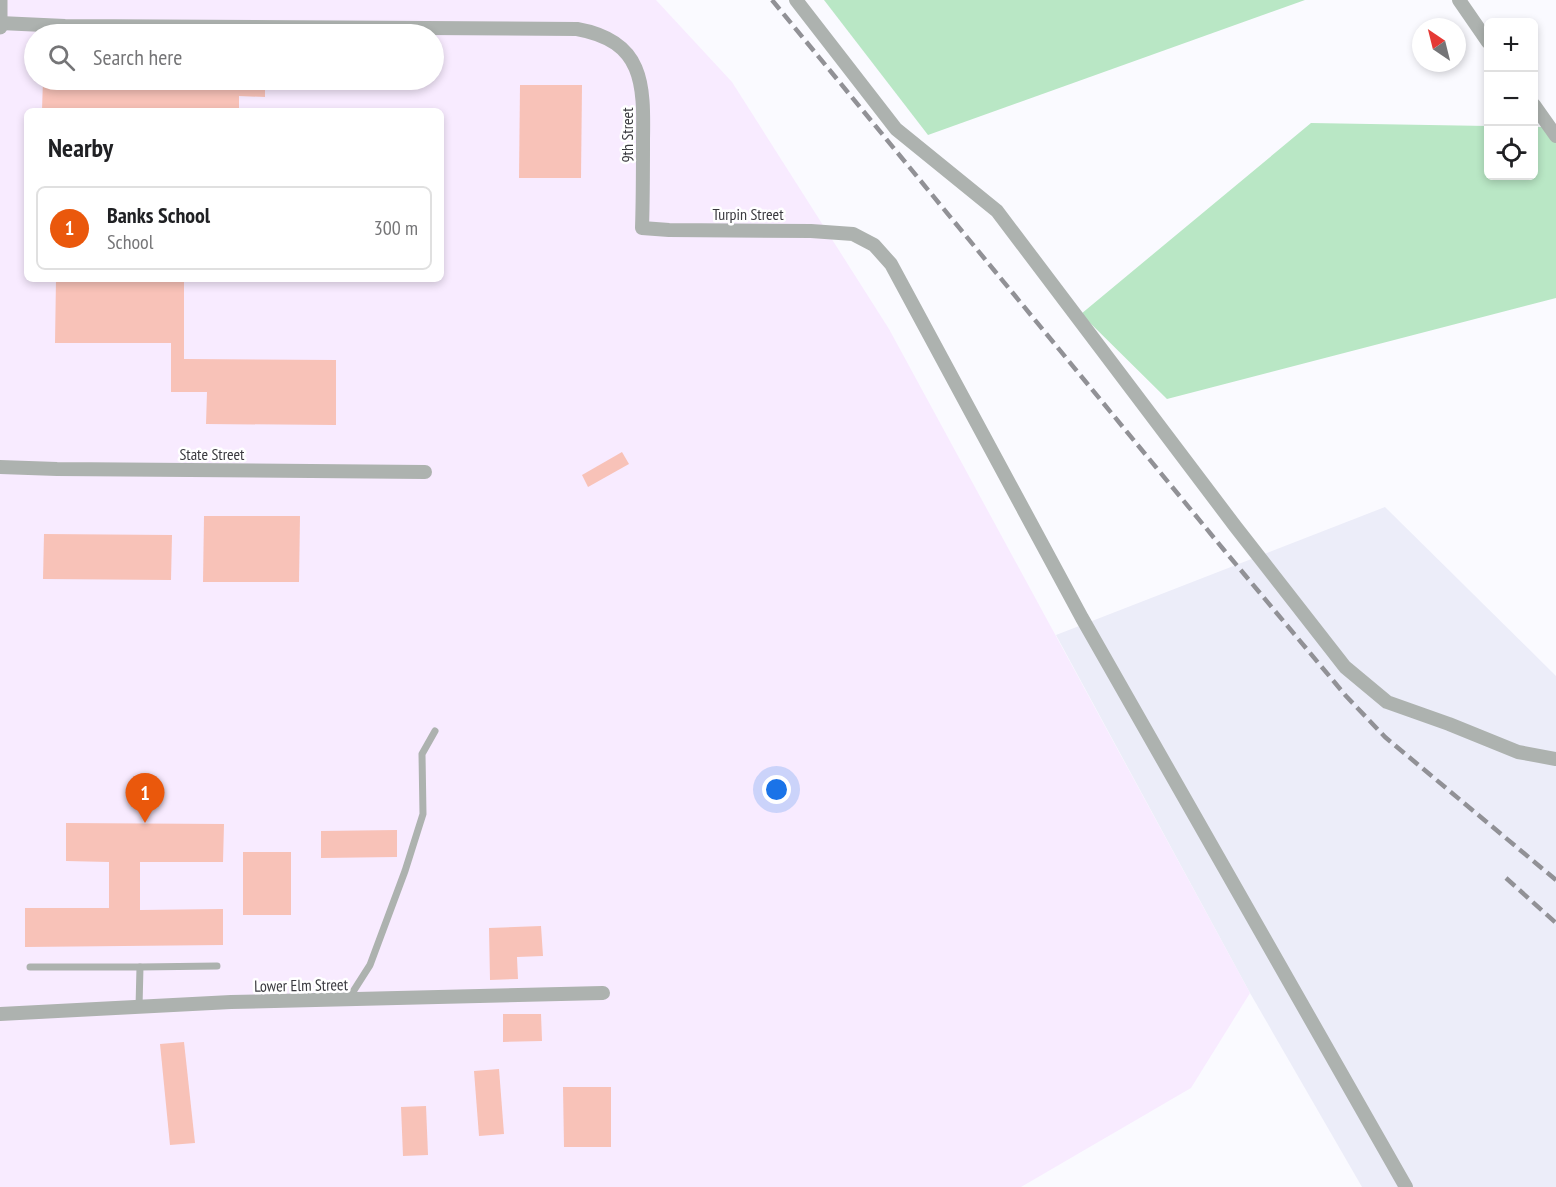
<!DOCTYPE html>
<html lang="en">
<head>
<meta charset="utf-8">
<style>
  :root { --surface:#fff; --page:#f6f6f6; --text:#202124; --muted:#757577; --line:#e0e0e0; --accent:#ea580c }
  body { margin:0; font-family:"PT Sans Narrow",sans-serif; background:var(--page); color:var(--text) }
  .controls { position:absolute; right:18px; top:18px; display:grid; overflow:hidden; border-radius:9px; box-shadow:0 3px 9px #0003 }
  .controls button { width:54px; height:54px; display:grid; place-items:center; padding:0; border:0; border-bottom:2px solid var(--line); background:var(--surface); color:var(--text); font:30px sans-serif }
  .compass { position:absolute; left:1412px; top:18px; width:54px; height:54px; border-radius:50%; background:var(--surface); box-shadow:0 3px 9px #0003; rotate:325deg }
  .you { position:absolute; left:777px; top:790px; width:21px; height:21px; margin:-15px; border:4px solid #fff; border-radius:50%; background:#1a73e8; box-shadow:0 0 0 9px #1a73e833 }
  .badge { display:grid; place-items:center; width:39px; height:39px; border-radius:50%; background:var(--accent); color:#fff; font-size:20px; font-weight:700 }
  .pin { position:absolute; translate:-50% -50px; filter:drop-shadow(0 2px 3px #0008) }
  .pin::after { content:''; position:absolute; top:32px; width:21px; height:18px; background:inherit; clip-path:polygon(0 0,100% 0,50% 100%) }
  .list { margin:0; padding:0; list-style:none }
  h2 { display:flex; justify-content:space-between; align-items:center; height:78px; margin:0; padding:0 24px; font-size:26px }
  h2 small { font-size:20px; font-weight:400; color:var(--muted) }
  .list li { display:grid; grid-template-columns:39px 1fr auto; gap:18px; align-items:center; box-sizing:border-box; height:84px; margin:0 12px 12px; padding:0 12px; border:2px solid var(--line); border-radius:9px }
  .list b { display:block; font-size:22px; white-space:nowrap }
  .list p { margin:0; font-size:20px; white-space:nowrap; color:var(--muted) }
  .list em { font-size:20px; font-style:normal; color:var(--muted) }
  .icon { flex:none; width:33px; height:33px; fill:none; stroke:currentColor; stroke-width:2; stroke-linecap:round; stroke-linejoin:round }
  .map { position:relative; flex:none; width:1556px; height:1187px; overflow:hidden }
  .search { position:absolute; background:var(--surface); box-shadow:0 3px 9px #0003; left:24px; top:24px; width:420px; height:66px; display:flex; align-items:center; gap:15px; box-sizing:border-box; padding:0 21px; border-radius:33px; color:var(--muted); font-size:22px }
  .panel { position:absolute; background:var(--surface); box-shadow:0 3px 9px #0003; left:24px; top:108px; width:420px; height:174px; border-radius:9px }
  .map>svg:first-child { display:block }
</style>
</head>
<body>
<div class="map">
<svg width="1556" height="1187" viewBox="0 0 1556 1187">
  <rect width="100%" height="100%" fill="#fafaff"/>
  <path fill="#ecedf9" d="M1385,507L1556,676V1187H1362L1250,993L1056,635Z"/>
  <path fill="#f8ebff" fill-rule="evenodd" d="M0,0H656L732,82L889,329L1250,993L1191,1088L1021,1187H0ZM34,34H434V80H34ZM27,111H441V279H27Z"/>
  <g fill="#b9e7c5">
    <path d="M824,0H1305L928,135Z"/>
    <path d="M1311,123L1488,126V176H1534V127H1556V298L1167,399L1081,314Z"/>
  </g>
  <g fill="#f8c2b8">
    <path d="M43,80H239V83H265V97L239,96V111L42,110Z"/>
    <path d="M520,85H582L581,178H519Z"/>
    <path d="M56,279H184V359L336,360V425L206,424L207,392H171V343H55Z"/>
    <path d="M622,452L629,464L588,487L582,475Z"/>
    <path d="M204,516H300L299,582H203Z"/>
    <path d="M44,534L172,535L171,580L43,579Z"/>
    <path d="M66,823L224,824L223,862H140V910L223,909V945L25,947V908H109V862L66,861Z"/>
    <path d="M397,830V857L321,858V831Z"/>
    <rect x="243" y="852" width="48" height="63"/>
    <path d="M541,926L543,956L517,957L518,979L490,980L489,928Z"/>
    <path d="M503,1014H541L542,1041L503,1042Z"/>
    <path d="M184,1042L195,1143L170,1145L160,1044Z"/>
    <path d="M499,1069L504,1134L479,1136L474,1071Z"/>
    <path d="M563,1087H611V1147H564Z"/>
    <path d="M426,1106L428,1155L403,1156L401,1107Z"/>
  </g>
  <g fill="none" stroke-linecap="round" stroke-linejoin="round">
    <g stroke="#adb2af" stroke-width="7">
      <path d="M30,967H140L139,1007"/>
      <path d="M140,967L217,966"/>
      <path d="M349,998L370,965L405,871L423,814L422,754L435,731"/>
    </g>
    <g stroke="#adb2af" stroke-width="14">
      <path d="M796,0L896,129L997,211L1235,526L1345,667L1387,702L1449,724L1518,752L1556,759"/>
      <path d="M1459,0L1488,42"/>
      <path d="M0,23L65,26L577,29C644,41 644,84 643,140C643,169 643,198 642,228L669,230L811,231L853,234L874,245L891,264L1082,618L1406,1187"/>
      <path d="M1534,105L1556,136"/>
      <path d="M0,467L57,469L425,472"/>
      <path d="M0,1014L231,1002L603,993"/>
    </g>
    <path stroke="#adb2af" stroke-width="15" d="M0,27V0"/>
    <g stroke="#919196" stroke-width="4.5" stroke-dasharray="12 6" stroke-linecap="butt">
      <path d="M772,0L1224,550L1346,696L1385,737L1556,880"/>
      <path d="M1506,878L1556,923"/>
    </g>
  </g>
  <g text-anchor="middle" dominant-baseline="central" stroke-width="5" stroke-linejoin="round" paint-order="stroke">
    <g font-size="16" fill="#39393e" stroke="#fff">
      <text transform="translate(627 135) rotate(-90)">9th Street</text>
      <text x="748" y="214">Turpin Street</text>
      <text x="212" y="454">State Street</text>
      <text transform="translate(301 985) rotate(-1)">Lower Elm Street</text>
    </g>
  </g>
</svg>
<div class="controls">
<button>+</button>
<button>−</button>
<button><svg class="icon" aria-label="locate" viewBox="0 0 24 24"><circle cx="12" cy="12" r="6"/><path d="M12 2v4M12 18v4M2 12h4M18 12h4"/></svg></button>
</div>
<svg class="compass" viewBox="-18 -18 36 36"><path d="M0-13l5 13h-10z" fill="#e53935"/><path d="M0 13l5-13h-10z" fill="#757577"/></svg>
<div class="you"></div>
<div class="pin badge" style="left:145px;top:823px">1</div>
<div class="search"><svg class="icon" aria-label="search" viewBox="0 0 24 24"><circle cx="10" cy="10" r="6"/><path d="M15 15l6 6"/></svg>Search here</div>
<section class="panel">
<h2>Nearby<small></small></h2>
<ul class="list">
<li><span class="badge">1</span><div><b>Banks School</b><p>School</p></div><em>300 m</em></li>
</ul>
</section>
</div>
</body>
</html>
